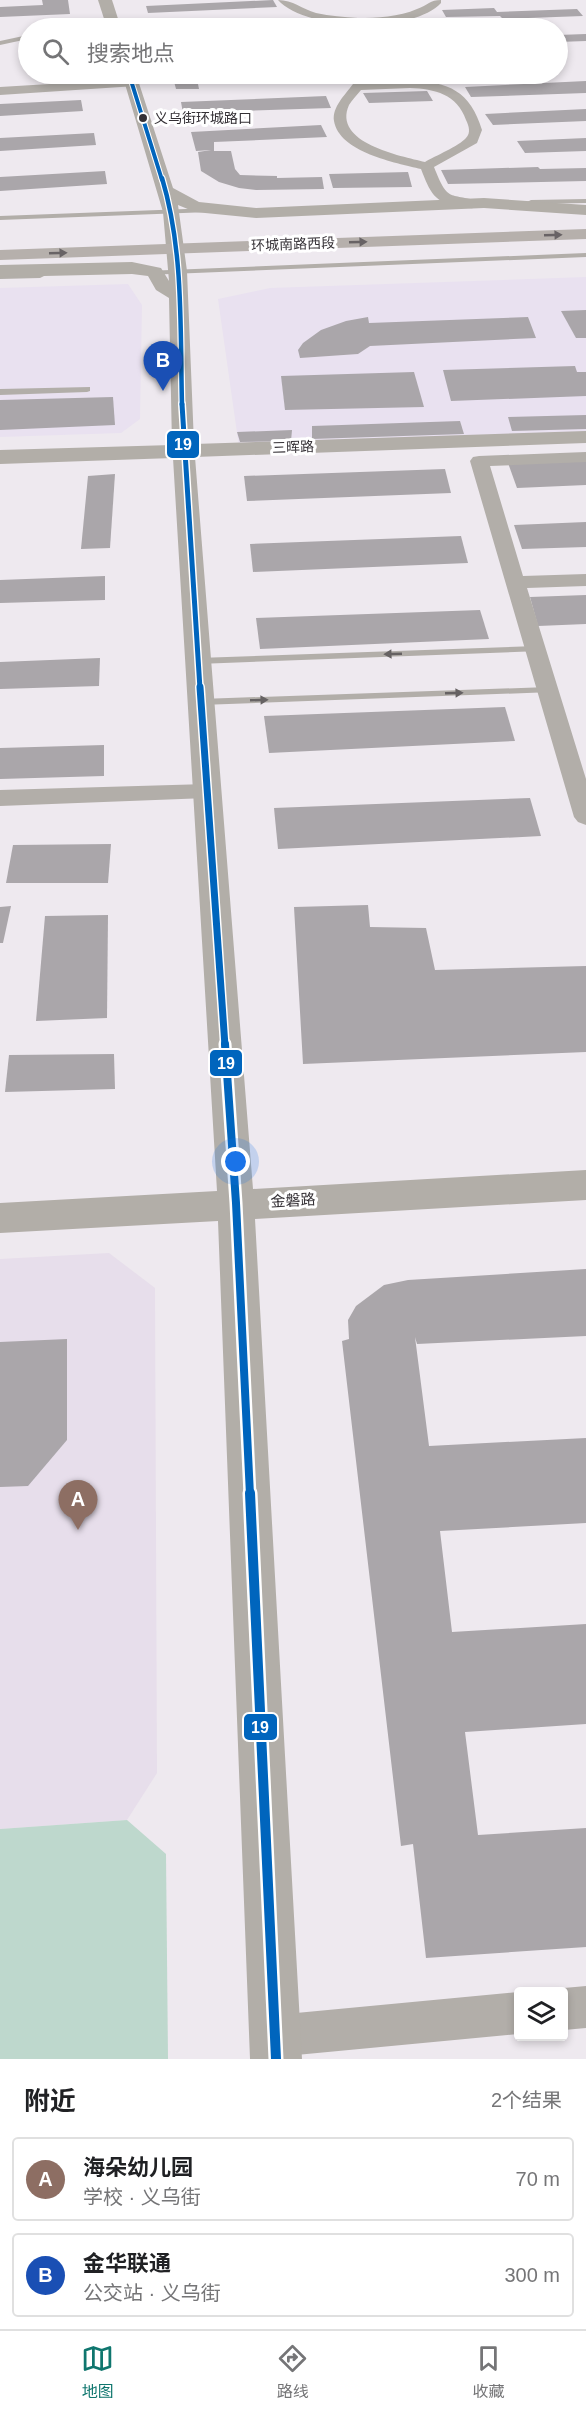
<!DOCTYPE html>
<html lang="zh">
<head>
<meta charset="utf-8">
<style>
  :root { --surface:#fff; --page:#f2f2f2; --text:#202124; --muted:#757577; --line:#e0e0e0; --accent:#0f766e }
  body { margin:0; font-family:Helvetica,"Noto Sans SC",sans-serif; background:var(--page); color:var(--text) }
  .controls { position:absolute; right:18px; bottom:18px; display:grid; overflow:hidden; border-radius:6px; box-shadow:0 3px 9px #0003 }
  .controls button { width:54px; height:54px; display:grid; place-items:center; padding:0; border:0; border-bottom:2px solid var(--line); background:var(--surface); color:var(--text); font:30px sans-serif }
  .you { position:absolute; left:236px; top:1162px; width:21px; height:21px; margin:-15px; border:4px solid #fff; border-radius:50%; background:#1a73e8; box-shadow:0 0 0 9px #1a73e833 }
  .badge { display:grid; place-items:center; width:39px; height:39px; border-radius:50%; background:var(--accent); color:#fff; font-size:20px; font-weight:700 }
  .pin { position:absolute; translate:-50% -50px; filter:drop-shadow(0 2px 3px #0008) }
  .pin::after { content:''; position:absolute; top:32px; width:21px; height:18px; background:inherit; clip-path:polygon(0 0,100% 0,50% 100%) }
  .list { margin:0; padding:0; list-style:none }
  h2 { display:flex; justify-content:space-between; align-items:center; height:78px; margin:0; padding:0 24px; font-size:26px }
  h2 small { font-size:20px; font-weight:400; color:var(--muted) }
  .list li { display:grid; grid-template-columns:39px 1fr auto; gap:18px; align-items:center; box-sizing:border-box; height:84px; margin:0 12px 12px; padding:0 12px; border:2px solid var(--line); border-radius:6px }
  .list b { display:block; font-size:22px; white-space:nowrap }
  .list p { margin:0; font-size:20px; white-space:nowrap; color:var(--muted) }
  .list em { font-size:20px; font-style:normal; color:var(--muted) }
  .icon { flex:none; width:33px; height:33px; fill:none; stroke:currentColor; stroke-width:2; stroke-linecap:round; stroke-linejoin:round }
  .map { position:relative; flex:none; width:586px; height:2059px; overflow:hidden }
  .search { position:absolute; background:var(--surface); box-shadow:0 3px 9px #0003; left:18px; right:18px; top:18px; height:66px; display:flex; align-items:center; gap:15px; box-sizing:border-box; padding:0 21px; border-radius:33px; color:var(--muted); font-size:22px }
  .sheet { height:270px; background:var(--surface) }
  nav { display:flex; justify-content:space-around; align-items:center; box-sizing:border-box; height:84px; border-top:2px solid var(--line); background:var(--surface); font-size:16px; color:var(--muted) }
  nav a { display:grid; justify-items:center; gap:3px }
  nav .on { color:var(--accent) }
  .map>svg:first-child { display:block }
</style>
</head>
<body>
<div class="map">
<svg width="586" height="2059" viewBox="0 0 586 2059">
  <rect width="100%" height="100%" fill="#eee9ef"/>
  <g fill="#e9e1f0">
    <path d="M586,277V432L239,447L218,299L270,288Z"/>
    <path d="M128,284L142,305L140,419L121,433L0,437V288Z"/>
  </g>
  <path fill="#e7deeb" d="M109,1253L155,1288L157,1773L127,1820L0,1829V1259Z"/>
  <path fill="#bed8cd" d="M127,1820L166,1854L168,2059H0V1829Z"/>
  <g fill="#aaa6aa">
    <path d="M42,0H68L70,14L0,17V7L43,5Z"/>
    <path d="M273,0L277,7L148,13L146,6Z"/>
    <path d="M494,8L497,12L577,9L583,16L503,19L500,16L446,17L442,10Z"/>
    <path d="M295,20L297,28H162V27Z"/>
    <path d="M399,25L402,28H349V27Z"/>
    <path d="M586,34V41L558,42V35Z"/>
    <path d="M172,74H261L264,80L198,84L199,89H176Z"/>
    <path d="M268,74H375V75L270,79Z"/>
    <path d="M586,81V93L471,97L465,87Z"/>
    <path d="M427,91L433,101L369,103L363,93Z"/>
    <path d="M326,96L331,108L208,112L210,119H184L181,102Z"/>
    <path d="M81,100L83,111L0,116V104Z"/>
    <path d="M586,109V121L493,125L485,114Z"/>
    <path d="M321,125L327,137L214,142V151H231L235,169L240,175L277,176V178L322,177L324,189L256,190L239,188L219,182L201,171L198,152L211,150L196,151L191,132Z"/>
    <path d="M94,133L96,145L0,151V138Z"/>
    <path d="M586,138V151L525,153L517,141Z"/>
    <path d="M538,167L540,169L586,168V181L448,184L441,170Z"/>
    <path d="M105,171L107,184L0,191V177Z"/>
    <path d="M408,172L412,187L333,188L329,174Z"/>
    <path d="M586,310V338H576L561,311Z"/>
    <path d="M368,317L369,323L528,317L536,338L370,346L358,354L300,358L298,350L303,343L321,330L346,321Z"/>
    <path d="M575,366L577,372H586V396L451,401L443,370Z"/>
    <path d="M414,372L424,407L285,410L281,376Z"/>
    <path d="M113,397L115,425L0,430V400Z"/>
    <path d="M586,415V429L512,431L508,417Z"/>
    <path d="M460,421L464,434L312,439V426Z"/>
    <path d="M292,430L291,441L240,442L237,432Z"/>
    <path d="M586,461V485L517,488L508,463Z"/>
    <path d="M445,469L451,493L247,501L244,476Z"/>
    <path d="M115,474L110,548L81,549L88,476Z"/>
    <path d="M586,522V547L522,549L514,525Z"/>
    <path d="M461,536L468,563L253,572L250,544Z"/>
    <path d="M105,576V600L0,603V580Z"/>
    <path d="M586,595V624L538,626L530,597Z"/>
    <path d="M480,610L489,639L260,649L256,618Z"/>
    <path d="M100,658L99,686L0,689V662Z"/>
    <path d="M505,707L515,741L269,753L264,716Z"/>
    <path d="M104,745V776L0,779V748Z"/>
    <path d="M530,798L541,836L278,849L274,808Z"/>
    <path d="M111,844L108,883H6L13,845Z"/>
    <path d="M368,905L370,927L426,928L435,970L586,966V1052L303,1064L294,907Z"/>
    <path d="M11,906L3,943H0V907Z"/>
    <path d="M108,915L107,1018L36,1021L45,916Z"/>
    <path d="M114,1054L115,1089L5,1092L9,1055Z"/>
    <path d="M586,1269V1336L417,1344L415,1337L429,1446L586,1438V1523L440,1531L452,1632L586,1624V1724L465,1732L478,1835L586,1828V1947L426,1958L413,1844L401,1846L342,1341L349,1339L348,1320L356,1306L384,1285L408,1280Z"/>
    <path d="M67,1339V1440L28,1486L0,1487V1342Z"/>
  </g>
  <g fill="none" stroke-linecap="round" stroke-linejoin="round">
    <g fill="#b2aea9" fill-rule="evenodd">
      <path d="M28,35V39L0,45V41Z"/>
      <path d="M586,199V203L531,204L527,202L531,200Z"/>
      <path d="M212,208V212H209L0,220V216Z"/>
      <path d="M586,253V257L146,275L142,273L146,271Z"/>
      <path d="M43,274L44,276L40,278L0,279V275Z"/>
      <path d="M90,387V391L87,392L0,395V389Z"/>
      <path d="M536,646L541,649L540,651L198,664L193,661L198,658Z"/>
      <path d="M548,687L552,688V692L201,705L196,702L201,699Z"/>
    </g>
    <g fill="#b2aea9" fill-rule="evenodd">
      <path d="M278,0C293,0 302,9 316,13C330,16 344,17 358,18C377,18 399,17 417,9C428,5 430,0 441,0V3C412,34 306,31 278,0Z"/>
      <path d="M132,79L136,80V86L0,95V87Z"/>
      <path d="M410,80C449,82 470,91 482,130L477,143L434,167C448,202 448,193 480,201L482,204L480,207C473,209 467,208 460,207C434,203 430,192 421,169C396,163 339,152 334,121C332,107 345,95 353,84ZM410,88C435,89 457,94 466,120C469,126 471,133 466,138C459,146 435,156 425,162C401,156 332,143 349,105C352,100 357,95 361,90Z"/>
      <path d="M586,452V462L490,466L523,576L586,574V586L527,588L586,779V825L578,822L574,817L470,461L473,457L479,456Z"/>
      <path d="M207,784L215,786L219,791L215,796L207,798L0,806V790Z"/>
      <path d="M586,1986V2028L564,2030V1992H555L564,1988Z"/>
      <path d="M518,1992V2034L275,2057L260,2051L254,2036L260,2021L275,2015Z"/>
    </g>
    <g fill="#b2aea8" fill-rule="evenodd">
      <path d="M98,0H112L121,28H107Z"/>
      <path d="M122,74H136L173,188L199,202L256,208L484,198L586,205V215L484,208L256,218L195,212L178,205L187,271L194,444L586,431V443L195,457L253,1189L586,1170V1200L255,1219L302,2059H250L218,1221L0,1233V1203L217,1191L173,458L0,464V450L172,445L169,298L156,290L148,276L132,274L0,277V265L132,262L161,268L169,281L163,212Z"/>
    </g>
    <path fill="#b6b0ac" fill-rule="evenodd" d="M586,229V239L0,260V250Z"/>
    <g stroke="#fff" stroke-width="6">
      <path id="bus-1-far5" d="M129,74L162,180"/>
    </g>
    <g stroke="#fff" stroke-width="7">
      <path id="bus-1-far4" d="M162,178C184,251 180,330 182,405"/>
    </g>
    <g stroke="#fff" stroke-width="8">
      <path id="bus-1-far3" d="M182,404L200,689"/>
    </g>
    <g stroke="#fff" stroke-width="10">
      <path id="bus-1-far2" d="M200,687L225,1046"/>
    </g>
    <g stroke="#fff" stroke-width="13">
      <path id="bus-1-far1" d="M225,1044L236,1203L250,1495"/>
    </g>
    <g stroke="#fff" stroke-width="15">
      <path id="bus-1" d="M250,1493L276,2059"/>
    </g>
    <use href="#bus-1-far5" stroke="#0065bd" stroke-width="4"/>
    <use href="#bus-1-far4" stroke="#0065bd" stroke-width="4.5"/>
    <use href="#bus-1-far3" stroke="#0065bd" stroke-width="5"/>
    <use href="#bus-1-far2" stroke="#0065bd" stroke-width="7"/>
    <use href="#bus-1-far1" stroke="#0065bd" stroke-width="8"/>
    <use href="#bus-1" stroke="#0065bd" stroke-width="10"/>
  </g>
  <defs><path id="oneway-solid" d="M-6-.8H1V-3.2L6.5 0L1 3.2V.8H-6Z" transform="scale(1.5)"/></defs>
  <g fill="#686365">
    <use href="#oneway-solid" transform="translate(553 235) rotate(-2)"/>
    <use href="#oneway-solid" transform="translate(358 242) rotate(-2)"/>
    <use href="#oneway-solid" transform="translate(58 253) rotate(-2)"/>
  </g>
  <g fill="#666263">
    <use href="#oneway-solid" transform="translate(393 654) rotate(178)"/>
    <use href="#oneway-solid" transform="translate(454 693) rotate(-2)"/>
    <use href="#oneway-solid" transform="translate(259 700) rotate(-2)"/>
  </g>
  <circle fill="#343035" stroke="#fff" stroke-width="2" cx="143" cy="118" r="5"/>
  <g text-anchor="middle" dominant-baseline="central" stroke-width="6" stroke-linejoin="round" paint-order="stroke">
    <g font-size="14" fill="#343035" stroke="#fff" text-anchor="start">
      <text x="154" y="118">义乌街环城路口</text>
    </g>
    <g font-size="14" fill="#343035" stroke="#fff">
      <text transform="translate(293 244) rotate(-2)">环城南路西段</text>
      <text transform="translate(293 447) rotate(-2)">三晖路</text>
    </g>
    <g font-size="15" fill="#343035" stroke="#fff">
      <text transform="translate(293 1200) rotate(-3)">金磐路</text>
    </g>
  </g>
  <g stroke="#fff" stroke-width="2">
    <rect x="166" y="430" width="34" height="29" rx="6" fill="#0065bd"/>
    <rect x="209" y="1049" width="34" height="28" rx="6" fill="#0065bd"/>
    <rect x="243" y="1713" width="35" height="28" rx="6" fill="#0065bd"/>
  </g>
  <g font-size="16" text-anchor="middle" font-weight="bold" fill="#fff">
    <text x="183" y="450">19</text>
    <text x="226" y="1069">19</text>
    <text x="260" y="1733">19</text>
  </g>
</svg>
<div class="controls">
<button><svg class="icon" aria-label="layers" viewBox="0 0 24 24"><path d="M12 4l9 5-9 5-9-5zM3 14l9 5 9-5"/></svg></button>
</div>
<div class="you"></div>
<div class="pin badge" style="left:78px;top:1530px;background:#8d6e63">A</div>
<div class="pin badge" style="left:163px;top:391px;background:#1a4fb4">B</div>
<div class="search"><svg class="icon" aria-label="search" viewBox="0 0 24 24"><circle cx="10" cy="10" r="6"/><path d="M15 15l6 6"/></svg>搜索地点</div>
</div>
<section class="sheet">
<h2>附近<small>2个结果</small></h2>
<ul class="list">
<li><span class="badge" style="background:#8d6e63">A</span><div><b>海朵幼儿园</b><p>学校 · 义乌街</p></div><em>70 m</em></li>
<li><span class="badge" style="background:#1a4fb4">B</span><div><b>金华联通</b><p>公交站 · 义乌街</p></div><em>300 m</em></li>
</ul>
</section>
<nav>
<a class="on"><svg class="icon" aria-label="map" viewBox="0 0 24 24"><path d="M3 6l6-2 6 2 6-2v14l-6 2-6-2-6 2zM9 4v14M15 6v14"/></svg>地图</a>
<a><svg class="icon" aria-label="directions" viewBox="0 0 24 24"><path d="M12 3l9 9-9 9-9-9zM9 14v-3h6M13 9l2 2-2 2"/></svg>路线</a>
<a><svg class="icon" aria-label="saved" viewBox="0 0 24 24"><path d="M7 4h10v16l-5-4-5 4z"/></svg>收藏</a>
</nav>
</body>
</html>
